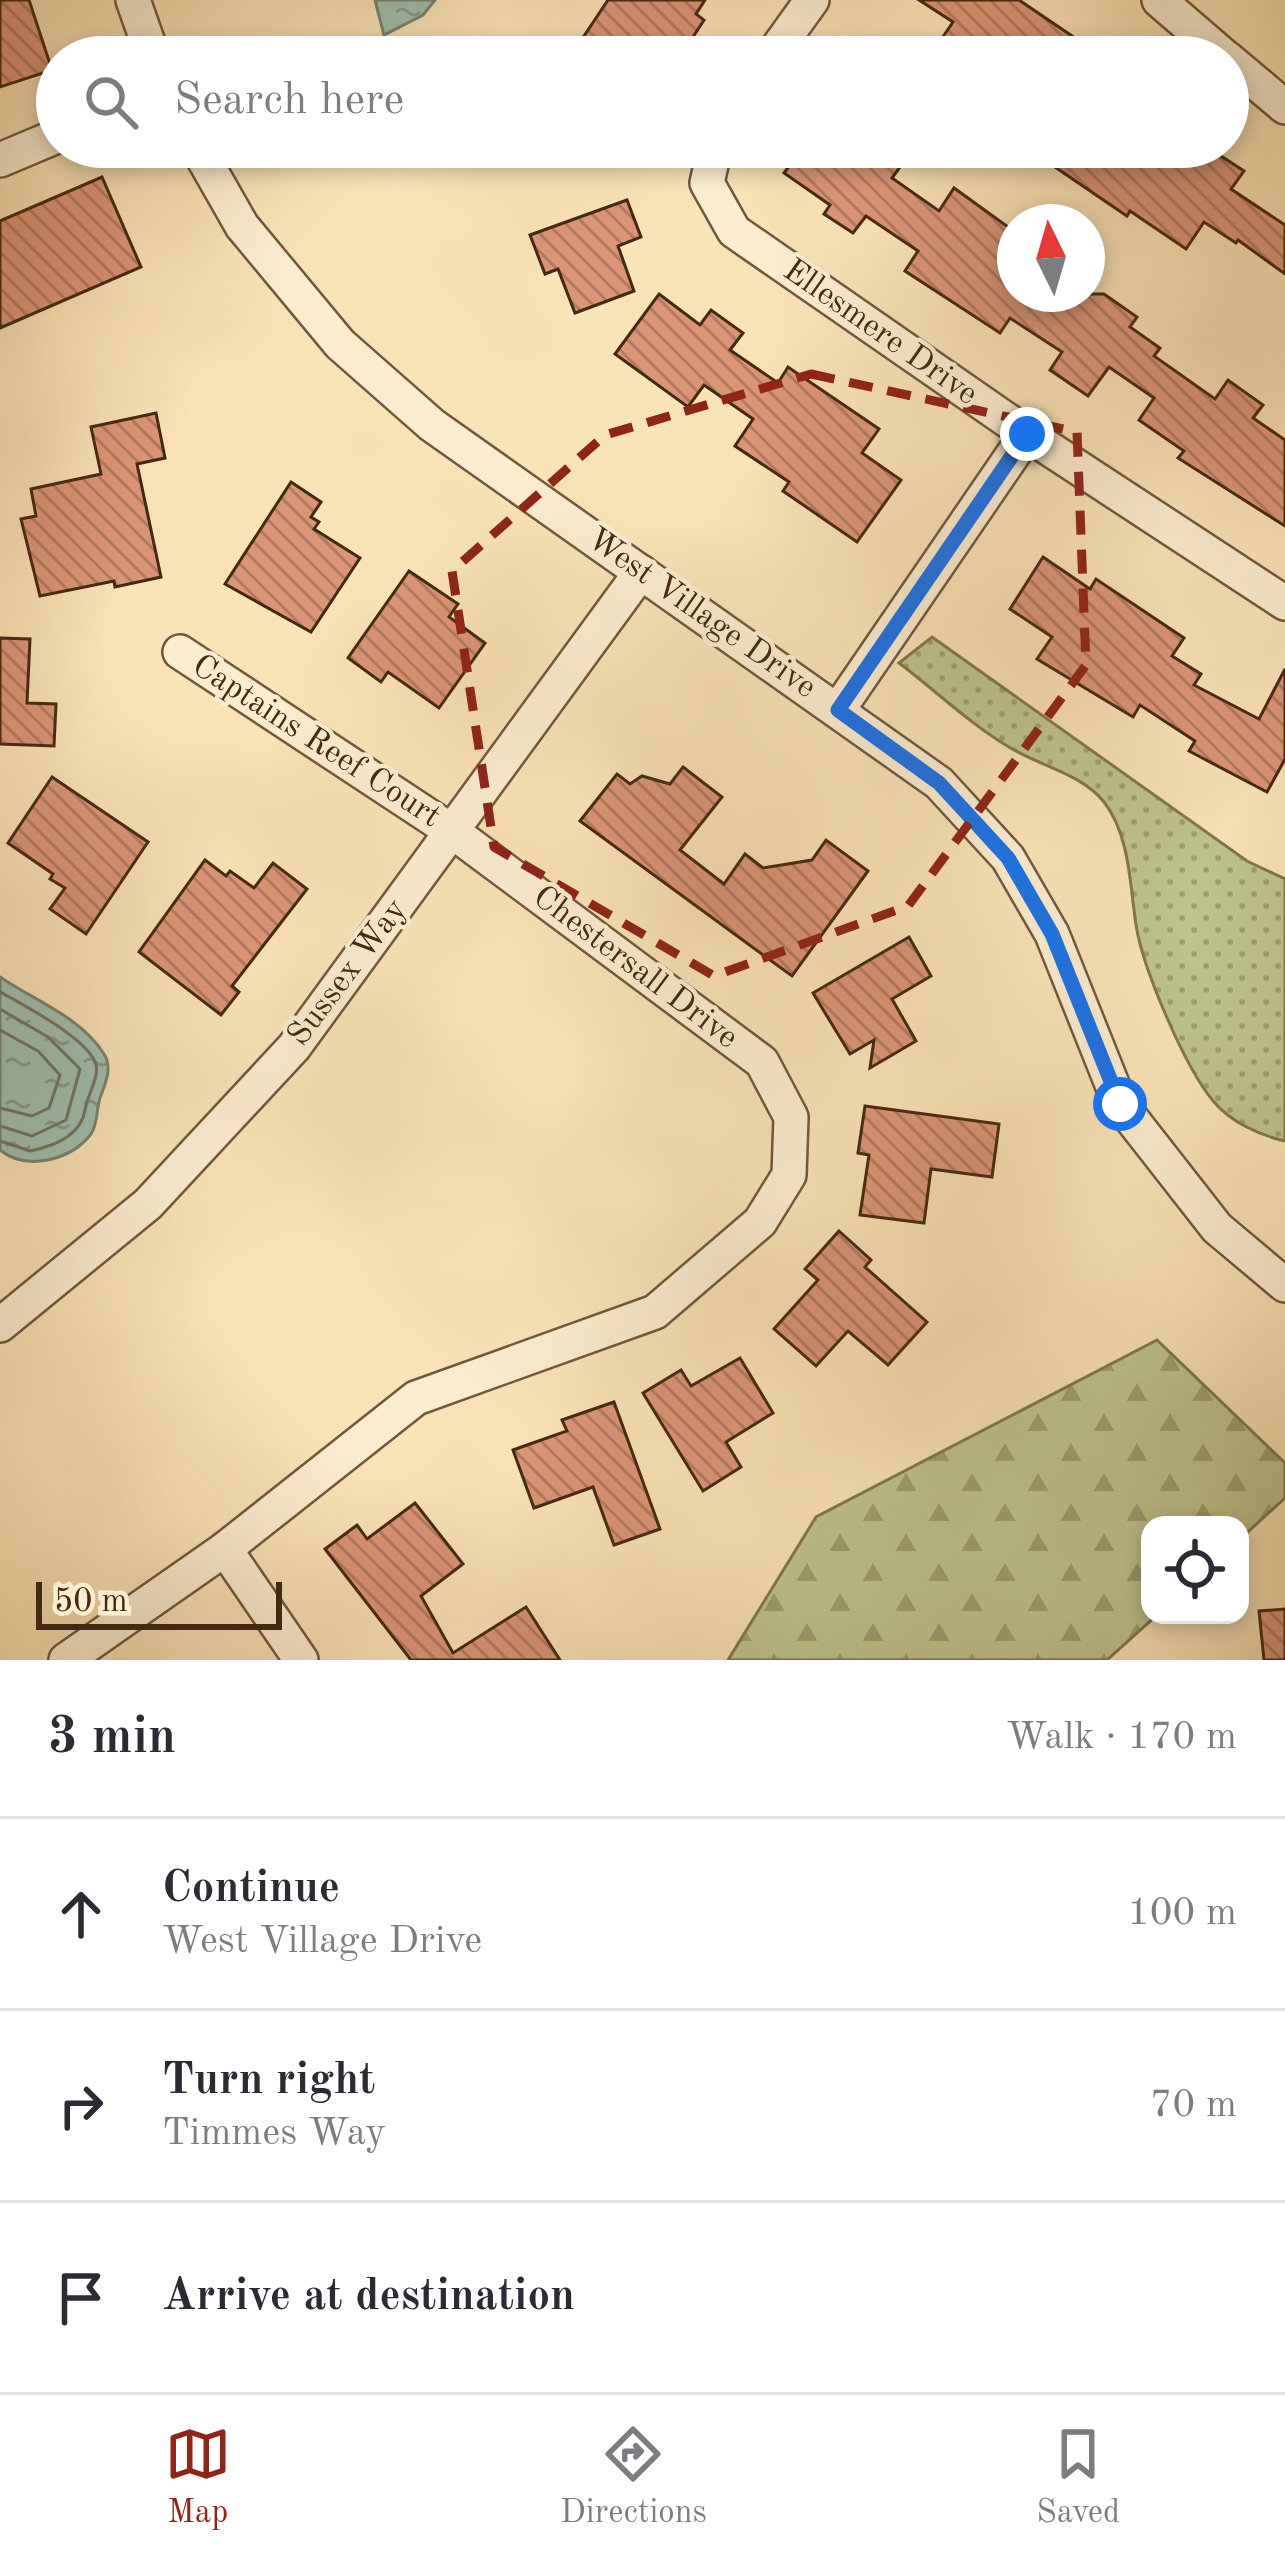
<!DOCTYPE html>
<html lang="en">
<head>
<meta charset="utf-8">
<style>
  :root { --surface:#fff; --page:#f7f7f7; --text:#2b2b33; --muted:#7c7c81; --line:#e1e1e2; --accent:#8f2418 }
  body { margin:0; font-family:"Old Standard TT",serif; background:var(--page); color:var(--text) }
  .controls { position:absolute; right:36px; bottom:36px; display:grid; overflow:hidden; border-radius:24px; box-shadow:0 6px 18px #0003 }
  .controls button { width:108px; height:108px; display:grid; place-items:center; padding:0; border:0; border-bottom:3px solid var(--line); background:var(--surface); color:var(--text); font:60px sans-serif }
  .compass { position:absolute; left:997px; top:204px; width:108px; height:108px; border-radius:50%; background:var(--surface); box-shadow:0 6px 18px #0003; rotate:355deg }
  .scale { position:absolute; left:36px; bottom:30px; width:246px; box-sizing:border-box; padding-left:12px; border:6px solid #442911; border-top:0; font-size:33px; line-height:42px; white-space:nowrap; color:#442911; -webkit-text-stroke:9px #fcedcf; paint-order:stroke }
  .stop { position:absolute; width:36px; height:36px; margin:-27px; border:9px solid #1a73e8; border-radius:50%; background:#fff }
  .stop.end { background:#1a73e8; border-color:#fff; box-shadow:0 3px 12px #0008 }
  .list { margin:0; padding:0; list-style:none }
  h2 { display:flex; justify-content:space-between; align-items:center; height:156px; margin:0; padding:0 48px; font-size:51px }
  h2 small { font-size:39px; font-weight:400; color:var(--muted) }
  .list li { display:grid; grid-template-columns:78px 1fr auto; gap:36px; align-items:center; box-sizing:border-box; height:192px; padding:0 48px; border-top:3px solid var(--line) }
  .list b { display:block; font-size:45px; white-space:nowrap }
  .list p { margin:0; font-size:39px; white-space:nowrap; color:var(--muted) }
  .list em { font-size:39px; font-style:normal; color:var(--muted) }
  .icon { flex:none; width:66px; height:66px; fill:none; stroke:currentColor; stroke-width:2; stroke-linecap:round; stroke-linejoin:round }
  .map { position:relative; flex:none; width:1285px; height:1660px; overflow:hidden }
  .search { position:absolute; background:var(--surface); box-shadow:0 6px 18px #0003; left:36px; right:36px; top:36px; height:132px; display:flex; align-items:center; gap:30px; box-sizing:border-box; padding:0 42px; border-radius:66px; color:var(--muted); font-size:45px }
  .sheet { height:732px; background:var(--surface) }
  nav { display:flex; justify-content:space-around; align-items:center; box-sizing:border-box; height:168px; border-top:3px solid var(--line); background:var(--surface); font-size:33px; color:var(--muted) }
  nav a { display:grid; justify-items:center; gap:6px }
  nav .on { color:var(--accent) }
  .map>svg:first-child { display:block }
</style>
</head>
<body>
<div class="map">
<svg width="1285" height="1660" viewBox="0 0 1285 1660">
  <defs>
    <pattern id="forest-firs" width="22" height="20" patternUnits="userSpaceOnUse" patternTransform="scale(3)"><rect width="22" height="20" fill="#bfc38d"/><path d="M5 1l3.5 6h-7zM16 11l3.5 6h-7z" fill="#9d9e72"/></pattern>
    <pattern id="park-dots" width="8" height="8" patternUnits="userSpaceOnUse" patternTransform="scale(3)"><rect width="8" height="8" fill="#bfc38d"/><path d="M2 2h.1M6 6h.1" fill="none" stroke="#9d9e72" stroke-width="1.8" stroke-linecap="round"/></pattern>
    <pattern id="water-ripples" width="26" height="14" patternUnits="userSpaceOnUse" patternTransform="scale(3)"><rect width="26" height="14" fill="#9ebeae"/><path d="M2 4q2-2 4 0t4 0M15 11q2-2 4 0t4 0" fill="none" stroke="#829a8c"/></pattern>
    <pattern id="building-back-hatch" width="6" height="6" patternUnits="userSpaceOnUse" patternTransform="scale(3)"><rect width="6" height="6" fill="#da9575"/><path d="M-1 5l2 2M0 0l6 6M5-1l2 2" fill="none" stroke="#b27a5f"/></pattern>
  </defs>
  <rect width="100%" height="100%" fill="#fae3b5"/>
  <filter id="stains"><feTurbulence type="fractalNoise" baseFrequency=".00167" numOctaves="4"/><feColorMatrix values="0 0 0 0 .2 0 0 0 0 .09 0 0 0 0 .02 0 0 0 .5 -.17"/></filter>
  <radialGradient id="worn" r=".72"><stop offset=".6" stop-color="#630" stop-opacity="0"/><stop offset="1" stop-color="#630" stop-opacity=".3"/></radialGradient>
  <path fill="url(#forest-firs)" stroke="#82764f" stroke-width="3" d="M1157,1340L1285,1463V1498L1240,1539V1525H1150V1615H1157L1107,1660H728L816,1517Z"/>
  <path fill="url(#park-dots)" stroke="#82764f" stroke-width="3" d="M932,637L1247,861L1285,879V1141C1259,1135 1231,1122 1214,1102C1185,1068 1143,969 1136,925C1130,886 1130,835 1104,802C1081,773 1039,766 1009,747C970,724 935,690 899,663Z"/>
  <g fill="url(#water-ripples)" stroke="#7a826f" stroke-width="3">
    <path d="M375,0H435L423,15L384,35Z"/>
    <path d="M0,977C35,1001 81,1017 104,1054C113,1068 105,1084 100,1098C96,1110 98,1124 91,1134C70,1161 26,1171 0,1150Z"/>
  </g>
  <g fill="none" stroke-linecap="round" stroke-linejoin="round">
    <g stroke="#717460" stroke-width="3">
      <path d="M0,992C22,1004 90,1040 96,1065C99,1078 87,1096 85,1110C81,1135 55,1146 30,1151L0,1141"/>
      <path d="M0,1009L48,1037L80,1069L66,1120L32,1136L0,1126"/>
      <path d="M0,1030L38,1051L60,1075L49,1108L32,1116L0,1108"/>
    </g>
  </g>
  <g fill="url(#building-back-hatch)" stroke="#442911" stroke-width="3">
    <path d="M0,0H29L52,70L0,87Z"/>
    <path d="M608,0H705L696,14L704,20L691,40L716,57H570Z"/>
    <path d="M919,0H1019L1072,36L1058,57H957L938,44L953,22Z"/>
    <path d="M803,147H894L908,156L892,178L939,211L954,188L1015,232V294H1104L1137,317L1130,327L1160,348L1154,356L1215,399L1228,380L1263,405L1253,418L1285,440V526L1178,458L1184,451L1139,420L1154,398L1109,367L1088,396L1050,370L1062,352L1010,318L1000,333L905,271L918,251L866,216L853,233L824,214L830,205L784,173Z"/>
    <path d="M1068,147H1207L1244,171L1231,189L1285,225V274L1238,240L1236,243L1204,222L1186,249L1130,211L1127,216L1055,167Z"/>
    <path d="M102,177L141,267L0,328V221Z"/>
    <path d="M627,200L641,237L618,246L634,291L575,313L558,269L545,274L530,235Z"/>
    <path d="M659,294L700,325L711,310L743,333L730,350L778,383L788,367L879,429L862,453L901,480L857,542L783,491L789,482L735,446L753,419L704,385L688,407L615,354Z"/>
    <path d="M156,413L165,458L137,464L161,577L115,587L114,581L40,596L21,519L36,516L31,489L101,474L91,427Z"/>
    <path d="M291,482L321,502L311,517L319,522L314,529L360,558L311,632L225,584Z"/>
    <path d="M1043,557L1090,589L1096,579L1184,638L1172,656L1201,674L1194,685L1259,719L1285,669V759L1267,792L1189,751L1195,741L1140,705L1133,717L1037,659L1052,637L1010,609Z"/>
    <path d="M409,571L458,604L449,617L485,643L439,708L388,672L381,682L348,658Z"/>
    <path d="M0,638L30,639L27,703L56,704L54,746L0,744Z"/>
    <path d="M683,767L722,797L680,850L724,884L745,854L763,868L812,860L826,840L868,871L792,976L580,821L617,774L630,784L642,776L670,784Z"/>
    <path d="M52,777L148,842L86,934L50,909L65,888L50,879L53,874L8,843Z"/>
    <path d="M205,860L226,876L230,871L254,888L273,863L307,889L232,986L239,992L221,1015L139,952Z"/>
    <path d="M909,937L931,976L892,999L916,1041L870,1068L874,1040L850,1054L813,993Z"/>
    <path d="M865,1106L999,1124L992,1177L931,1169L924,1223L860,1215L869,1155L858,1153Z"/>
    <path d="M839,1231L871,1260L865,1267L927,1322L888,1365L848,1331L816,1366L774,1329L818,1280L805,1269Z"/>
    <path d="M740,1358L773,1413L726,1442L741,1467L703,1491L643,1393L681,1370L691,1386Z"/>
    <path d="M614,1402L660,1529L614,1545L593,1487L534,1508L513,1450L567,1431L562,1420Z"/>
    <path d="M415,1503L463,1564L421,1596L453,1653L526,1607L560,1660H411L325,1549L357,1525L367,1539Z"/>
    <path d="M1285,1609V1660H1264L1259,1611Z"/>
  </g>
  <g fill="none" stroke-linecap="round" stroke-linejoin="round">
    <g stroke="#72583a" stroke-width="38">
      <g id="minor">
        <path d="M133,0L153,57"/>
        <path d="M1159,0L1225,57"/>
        <path d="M771,57L812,0"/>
        <path d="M1228,59L1285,107"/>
        <path d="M197,147L242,226L340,344L432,425L939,783L1008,858L1052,934L1120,1104L1217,1228L1285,1285"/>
        <path d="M715,147L707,183L734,231L1027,434L1285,603"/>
        <path d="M0,160L57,136"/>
        <path d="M838,710L1027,434"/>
        <path d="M0,1325L148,1204L294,1047L641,572"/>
        <path d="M225,1549L301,1660"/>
        <path d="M66,1660L225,1549L416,1398L655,1312L760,1222L789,1175L791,1117L762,1062L453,832L180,652"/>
      </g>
    </g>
    <use href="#minor" stroke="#fcedcf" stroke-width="33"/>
  </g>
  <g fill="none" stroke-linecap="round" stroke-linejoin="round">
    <path stroke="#1a73e8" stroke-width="15" d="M1027,434L838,710L939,783L1008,858L1052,934L1120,1104"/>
  </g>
  <path fill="none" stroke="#8f2418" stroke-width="9" stroke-dasharray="24 15" stroke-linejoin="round" d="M811,374L1077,432L1086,665L908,906L714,976L494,847L452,571L605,435Z"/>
  <g text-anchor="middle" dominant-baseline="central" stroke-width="9" stroke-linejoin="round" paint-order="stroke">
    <g font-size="33" fill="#442911" stroke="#fcedcf">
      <text transform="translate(880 333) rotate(35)">Ellesmere Drive</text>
      <text transform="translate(701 614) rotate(35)">West Village Drive</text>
      <text transform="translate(316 742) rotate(33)">Captains Reef Court</text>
      <text transform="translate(635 968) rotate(37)">Chestersall Drive</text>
      <text transform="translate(348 973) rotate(-53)">Sussex Way</text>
    </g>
  </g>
  <rect width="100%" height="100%" filter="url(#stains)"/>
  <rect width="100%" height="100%" fill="url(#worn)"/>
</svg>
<div class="controls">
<button><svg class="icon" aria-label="locate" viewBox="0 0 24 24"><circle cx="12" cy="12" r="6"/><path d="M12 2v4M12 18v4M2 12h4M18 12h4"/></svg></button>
</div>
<svg class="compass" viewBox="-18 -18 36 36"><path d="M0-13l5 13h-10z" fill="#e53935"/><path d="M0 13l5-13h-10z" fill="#7c7c81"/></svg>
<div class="scale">50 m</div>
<div class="stop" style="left:1120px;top:1104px"></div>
<div class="stop end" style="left:1027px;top:434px"></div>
<div class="search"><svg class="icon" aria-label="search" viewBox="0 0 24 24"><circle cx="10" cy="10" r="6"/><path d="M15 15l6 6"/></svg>Search here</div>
</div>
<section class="sheet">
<h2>3 min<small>Walk · 170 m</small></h2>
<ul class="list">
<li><svg class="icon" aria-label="ahead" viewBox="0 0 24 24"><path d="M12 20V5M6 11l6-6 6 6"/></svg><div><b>Continue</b><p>West Village Drive</p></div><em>100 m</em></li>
<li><svg class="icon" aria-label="right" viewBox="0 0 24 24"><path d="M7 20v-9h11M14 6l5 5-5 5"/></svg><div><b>Turn right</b><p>Timmes Way</p></div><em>70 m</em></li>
<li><svg class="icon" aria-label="arrive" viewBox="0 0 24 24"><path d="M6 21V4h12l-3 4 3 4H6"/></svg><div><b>Arrive at destination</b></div></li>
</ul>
</section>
<nav>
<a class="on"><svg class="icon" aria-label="map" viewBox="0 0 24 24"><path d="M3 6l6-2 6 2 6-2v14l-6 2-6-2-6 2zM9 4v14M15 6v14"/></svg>Map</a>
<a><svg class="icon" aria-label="directions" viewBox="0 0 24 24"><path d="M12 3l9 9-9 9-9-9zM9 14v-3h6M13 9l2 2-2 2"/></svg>Directions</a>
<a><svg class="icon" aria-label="saved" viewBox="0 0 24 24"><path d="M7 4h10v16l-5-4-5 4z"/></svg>Saved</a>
</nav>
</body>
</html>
